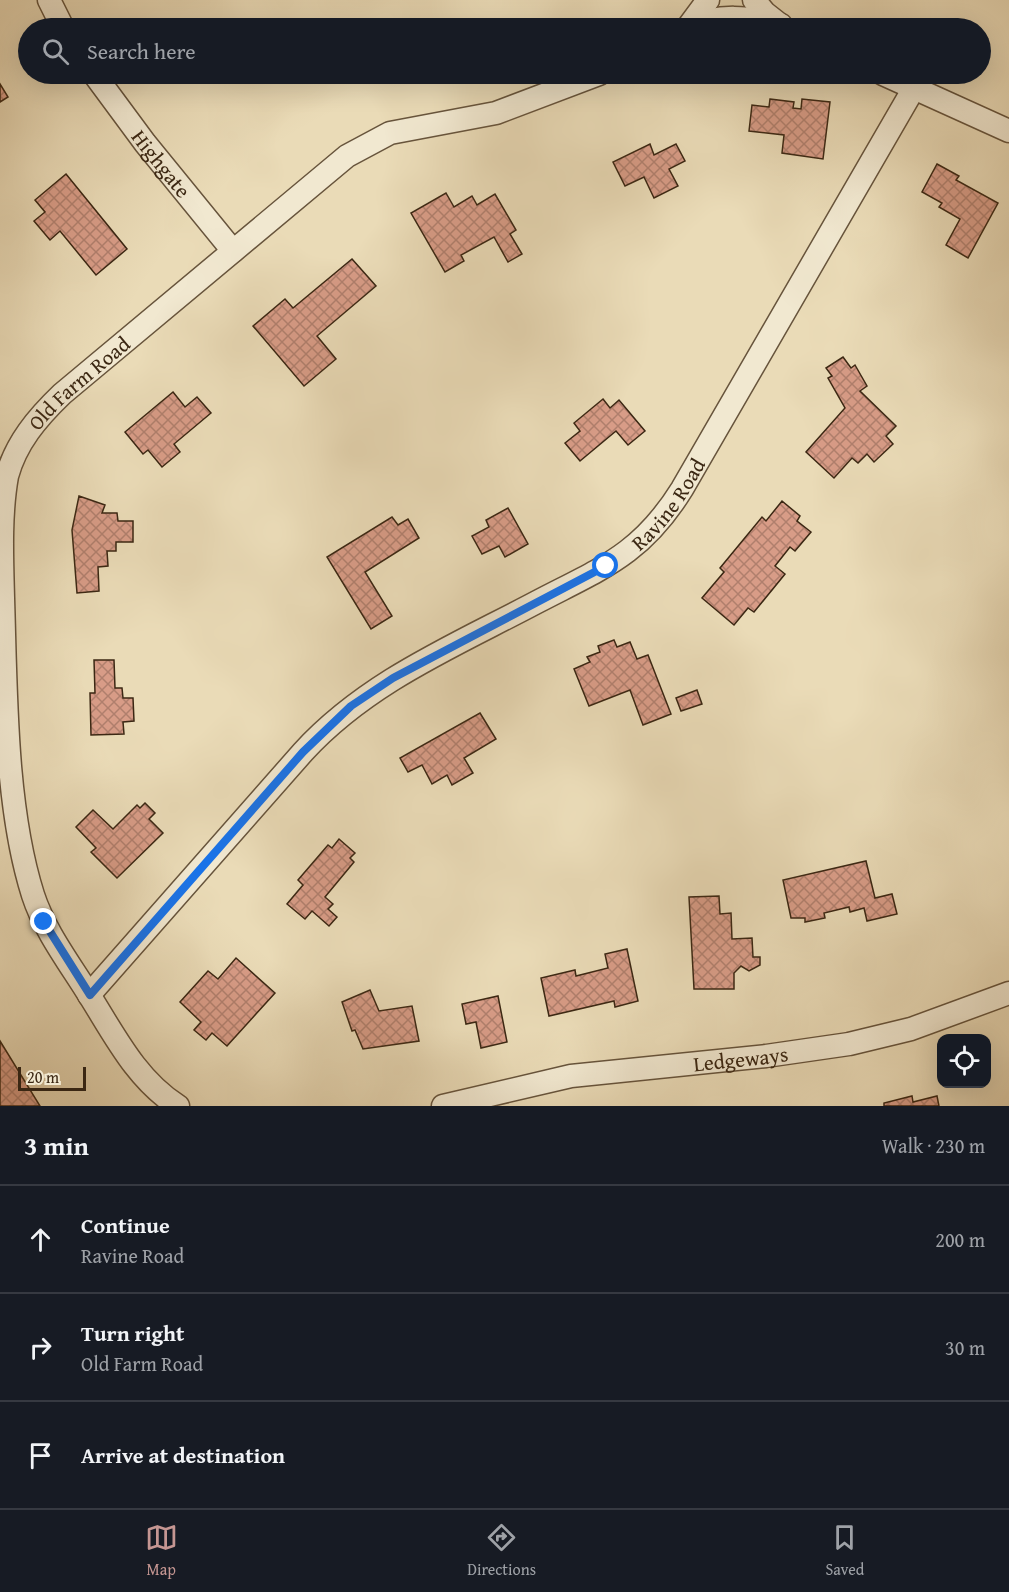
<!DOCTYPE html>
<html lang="en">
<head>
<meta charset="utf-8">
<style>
  :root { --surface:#171b24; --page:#20242c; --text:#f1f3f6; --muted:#9ea1a6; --line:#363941; --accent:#c59692 }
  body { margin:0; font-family:"Gentium Book Plus",serif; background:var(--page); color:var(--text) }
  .controls { position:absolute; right:18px; bottom:18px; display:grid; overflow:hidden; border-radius:12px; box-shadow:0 6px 24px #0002 }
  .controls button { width:54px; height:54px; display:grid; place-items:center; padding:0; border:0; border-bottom:2px solid var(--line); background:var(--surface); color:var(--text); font:30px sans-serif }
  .scale { position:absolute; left:18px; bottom:15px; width:68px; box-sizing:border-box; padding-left:6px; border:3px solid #3b2713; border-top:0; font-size:16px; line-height:21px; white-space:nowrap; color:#3b2713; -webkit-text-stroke:4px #f1e8d0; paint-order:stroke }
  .stop { position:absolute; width:18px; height:18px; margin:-14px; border:4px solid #1a73e8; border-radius:50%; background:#fff }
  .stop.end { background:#1a73e8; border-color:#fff; box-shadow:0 2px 6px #0008 }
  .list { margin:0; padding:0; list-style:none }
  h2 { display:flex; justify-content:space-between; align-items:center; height:78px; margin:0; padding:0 24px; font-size:26px }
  h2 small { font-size:20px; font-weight:400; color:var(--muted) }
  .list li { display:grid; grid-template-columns:39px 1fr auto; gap:18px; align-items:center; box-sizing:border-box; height:108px; padding:0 24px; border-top:2px solid var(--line) }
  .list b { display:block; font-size:22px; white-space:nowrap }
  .list p { margin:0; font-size:20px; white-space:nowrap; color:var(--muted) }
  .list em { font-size:20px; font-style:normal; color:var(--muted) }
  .icon { flex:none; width:33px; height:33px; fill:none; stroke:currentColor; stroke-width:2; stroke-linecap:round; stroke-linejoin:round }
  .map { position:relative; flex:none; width:1009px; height:1106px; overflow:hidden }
  .search { position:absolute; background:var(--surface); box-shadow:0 6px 24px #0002; left:18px; right:18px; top:18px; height:66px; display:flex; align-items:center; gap:15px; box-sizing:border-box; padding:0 21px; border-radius:33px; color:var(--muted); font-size:22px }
  .sheet { height:402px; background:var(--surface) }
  nav { display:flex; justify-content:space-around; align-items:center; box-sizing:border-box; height:84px; border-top:2px solid var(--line); background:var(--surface); font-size:16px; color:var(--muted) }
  nav a { display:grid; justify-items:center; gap:3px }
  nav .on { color:var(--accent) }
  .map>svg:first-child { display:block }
</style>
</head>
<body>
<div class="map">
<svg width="1009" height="1106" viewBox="0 0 1009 1106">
  <defs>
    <pattern id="building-cross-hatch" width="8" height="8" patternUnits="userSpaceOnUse" patternTransform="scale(1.5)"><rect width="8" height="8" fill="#d89c87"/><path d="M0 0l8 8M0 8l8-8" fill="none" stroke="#b07f6d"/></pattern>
  </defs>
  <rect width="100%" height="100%" fill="#eadbb7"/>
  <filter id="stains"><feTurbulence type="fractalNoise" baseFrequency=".00333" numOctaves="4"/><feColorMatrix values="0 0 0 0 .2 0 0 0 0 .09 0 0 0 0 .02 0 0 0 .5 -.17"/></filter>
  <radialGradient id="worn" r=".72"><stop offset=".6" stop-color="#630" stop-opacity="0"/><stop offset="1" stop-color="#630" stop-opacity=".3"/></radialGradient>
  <g fill="url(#building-cross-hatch)" stroke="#3b2713" stroke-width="1.5">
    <path d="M0,84L8,97L0,102Z"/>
    <path d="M770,99L794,102L793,108L801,109L802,99L830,102L823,159L782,153L784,135L749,131L752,105L769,107Z"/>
    <path d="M650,144L654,155L676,144L685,161L669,169L678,186L654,198L644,177L625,186L613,162Z"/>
    <path d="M937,164L959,176L956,180L998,203L968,258L946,245L960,219L939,207L942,203L922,192Z"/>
    <path d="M66,174L127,249L96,275L60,231L50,240L34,221L45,212L35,200Z"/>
    <path d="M446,193L454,207L472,196L477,205L495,194L516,230L510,234L522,254L508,262L494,237L461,255L464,261L445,272L411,213Z"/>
    <path d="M352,259L376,286L317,336L336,359L304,386L253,326L285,299L293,308Z"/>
    <path d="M843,357L851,368L855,365L867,386L860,391L896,426L886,436L893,444L874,462L867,454L858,463L852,458L834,478L806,452L845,408L828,378L832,376L826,368Z"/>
    <path d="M173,392L185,407L197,397L211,413L174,444L180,452L162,467L148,450L143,454L125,432Z"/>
    <path d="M603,399L610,408L619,400L645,431L628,445L616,431L580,461L565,443L580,431L574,423Z"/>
    <path d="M79,496L105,505L102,513H117L118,521H133V542H116V551H107L108,566L98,567L99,591L77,593L72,530Z"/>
    <path d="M782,501L800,516L797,521L811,532L795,551L790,547L775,566L785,574L754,612L748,608L734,625L702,598L724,572L720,568L762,517L766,521Z"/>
    <path d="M508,508L528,544L505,557L499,546L482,554L472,536L489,527L486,520Z"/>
    <path d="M392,517L398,525L408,519L419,538L365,572L392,616L371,629L327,557Z"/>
    <path d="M614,640L617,647L630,642L637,659L648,655L671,714L643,725L630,690L589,706L574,669L590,662L587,657L600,652L598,646Z"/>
    <path d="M94,660H114L115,688H122L123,698H133L134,721L123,722L124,734L91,735L90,693H95Z"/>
    <path d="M697,690L702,704L681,711L676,698Z"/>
    <path d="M480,713L496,739L464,758L473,773L452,785L447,775L432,784L422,765L408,772L400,758Z"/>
    <path d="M145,803L155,813L149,819L163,833L117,878L91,852L96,848L76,827L93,810L113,829L137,805L140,808Z"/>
    <path d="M339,839L355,853L350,858L354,862L325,897L333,904L328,909L337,917L329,926L312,911L305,919L287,904L303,885L298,880L328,845L332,848Z"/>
    <path d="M866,861L875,898L892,894L897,914L867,921L864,908L850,912L849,907L824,913L825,918L805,922V918H791L783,880Z"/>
    <path d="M719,896L720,914L731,913L732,939L752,938L753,957H760V965L749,971L741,966L734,973V989H694L689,897Z"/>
    <path d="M627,949L638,1001L615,1007L614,1001L549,1016L541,978L575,970L576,976L608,968L605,954Z"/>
    <path d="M236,958L275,993L227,1046L212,1033L206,1040L194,1030L201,1022L180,1002L208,971L218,979Z"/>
    <path d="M370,990L379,1011L412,1006L419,1041L363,1049L355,1030L352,1031L342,1002Z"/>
    <path d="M498,996L507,1042L481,1048L476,1022L466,1024L462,1004Z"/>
    <path d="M0,1041L40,1106H0Z"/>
    <path d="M912,1096L913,1102L937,1096L939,1106H884V1103Z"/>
  </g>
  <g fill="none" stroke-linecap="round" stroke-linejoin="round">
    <g stroke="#67543c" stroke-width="25">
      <g id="minor">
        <path d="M49,0L63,28"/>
        <path d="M754,0L765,13L779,24"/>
        <path d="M688,27L708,0"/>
        <path d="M688,28C718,13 750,17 781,25"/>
        <path id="s1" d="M94,74L145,143L233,251"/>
        <path d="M883,74L1009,131"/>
        <path id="s2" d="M89,995L303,752C367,682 454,646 537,602C602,568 641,555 682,489L914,88"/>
        <path id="s3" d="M178,1106C135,1079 113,1032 86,990C67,960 44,929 33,895C5,807 6,691 3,598C2,559 0,515 7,476C16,443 37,418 62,394L347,156L390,133L496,113L599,74"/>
        <path id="s4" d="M443,1106L571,1076L766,1056L849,1044L911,1029L1009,993"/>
      </g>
    </g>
    <use href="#minor" stroke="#f1e8d0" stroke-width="22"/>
  </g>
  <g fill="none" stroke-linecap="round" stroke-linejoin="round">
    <path stroke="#1a73e8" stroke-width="8" d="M44,922L90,995L303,752L351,706L393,678L606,566"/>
  </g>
  <g text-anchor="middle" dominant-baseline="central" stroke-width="4.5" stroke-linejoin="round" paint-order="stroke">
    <g font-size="21" fill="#3b2713" stroke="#f1e8d0">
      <text stroke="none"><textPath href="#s1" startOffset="112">Highgate</textPath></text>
      <text stroke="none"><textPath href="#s3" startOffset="800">Old Farm Road</textPath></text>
      <text stroke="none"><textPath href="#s2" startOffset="770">Ravine Road</textPath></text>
      <text stroke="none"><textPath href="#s4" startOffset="302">Ledgeways</textPath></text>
    </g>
  </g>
  <rect width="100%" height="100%" filter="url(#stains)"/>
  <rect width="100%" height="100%" fill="url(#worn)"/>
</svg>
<div class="controls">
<button><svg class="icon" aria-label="locate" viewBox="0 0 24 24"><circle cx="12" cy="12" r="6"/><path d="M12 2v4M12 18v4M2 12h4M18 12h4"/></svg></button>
</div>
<div class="scale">20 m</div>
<div class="stop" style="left:606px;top:566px"></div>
<div class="stop end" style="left:44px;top:922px"></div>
<div class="search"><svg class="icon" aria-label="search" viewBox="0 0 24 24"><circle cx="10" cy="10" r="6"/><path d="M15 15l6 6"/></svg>Search here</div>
</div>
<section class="sheet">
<h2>3 min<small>Walk · 230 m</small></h2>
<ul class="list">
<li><svg class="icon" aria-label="ahead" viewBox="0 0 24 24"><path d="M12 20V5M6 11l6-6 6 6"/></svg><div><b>Continue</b><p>Ravine Road</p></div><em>200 m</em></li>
<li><svg class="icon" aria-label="right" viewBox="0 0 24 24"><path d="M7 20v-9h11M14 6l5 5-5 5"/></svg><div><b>Turn right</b><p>Old Farm Road</p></div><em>30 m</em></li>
<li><svg class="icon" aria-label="arrive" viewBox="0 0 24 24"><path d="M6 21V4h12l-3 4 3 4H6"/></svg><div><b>Arrive at destination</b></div></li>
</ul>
</section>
<nav>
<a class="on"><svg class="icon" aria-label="map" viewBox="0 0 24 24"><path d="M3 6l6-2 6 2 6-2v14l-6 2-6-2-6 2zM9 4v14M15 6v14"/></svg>Map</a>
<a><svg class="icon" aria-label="directions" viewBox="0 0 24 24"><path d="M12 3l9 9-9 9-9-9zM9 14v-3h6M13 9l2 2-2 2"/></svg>Directions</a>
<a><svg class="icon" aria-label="saved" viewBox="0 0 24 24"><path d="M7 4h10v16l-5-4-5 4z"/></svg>Saved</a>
</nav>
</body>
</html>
